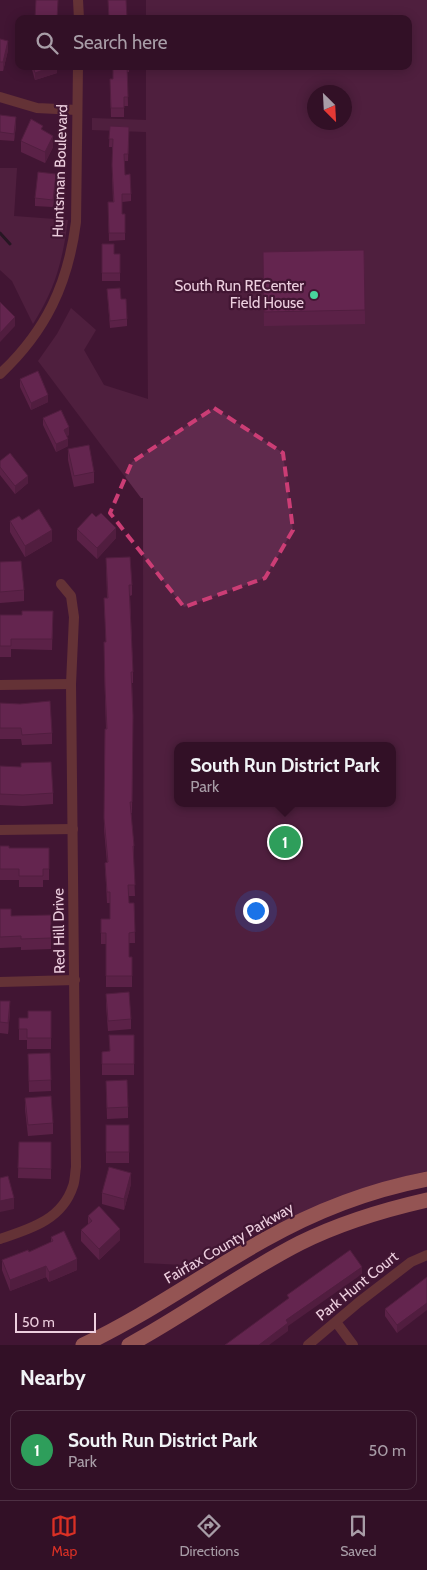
<!DOCTYPE html>
<html lang="en">
<head>
<meta charset="utf-8">
<style>
  :root { --surface:#321026; --page:#3d1e32; --text:#f1f3f6; --muted:#a89da7; --line:#4d3043; --accent:#d93025 }
  body { margin:0; font-family:Cabin,sans-serif; background:var(--page); color:var(--text) }
  .compass { position:absolute; left:307px; top:85px; width:45px; height:45px; border-radius:50%; background:var(--surface); box-shadow:0 2px 12px #0003; rotate:156deg }
  .scale { position:absolute; left:15px; bottom:12px; width:81px; box-sizing:border-box; padding-left:5px; border:2px solid #edcfdf; border-top:0; font-size:14px; line-height:18px; white-space:nowrap; color:#edcfdf; -webkit-text-stroke:4px #421633; paint-order:stroke }
  .you { position:absolute; left:255px; top:910px; width:18px; height:18px; margin:-12px; border:4px solid #fff; border-radius:50%; background:#1a73e8; box-shadow:0 0 0 8px #1a73e833 }
  .badge { display:grid; place-items:center; width:32px; height:32px; border-radius:50%; background:var(--accent); color:#fff; font-size:16px; font-weight:700 }
  .pin { position:absolute; translate:-50% -50%; border:2px solid #fff; box-shadow:0 1px 5px #0006 }
  .popup { position:absolute; left:174px; top:742px; width:222px; height:65px; box-sizing:border-box; display:grid; place-content:center; border-radius:10px; background:var(--surface); filter:drop-shadow(0 1px 4px #0005); font-size:16px; white-space:nowrap; color:var(--muted) }
  .popup b { font-size:19px; color:var(--text) }
  .popup::after { content:''; position:absolute; left:50%; top:100%; margin-left:-10px; border:10px solid transparent; border-top-color:var(--surface) }
  .list { margin:0; padding:0; list-style:none }
  h2 { display:flex; justify-content:space-between; align-items:center; height:65px; margin:0; padding:0 20px; font-size:21px }
  h2 small { font-size:16px; font-weight:400; color:var(--muted) }
  .list li { display:grid; grid-template-columns:32px 1fr auto; gap:15px; align-items:center; box-sizing:border-box; height:80px; margin:0 10px 10px; padding:0 10px; border:1px solid var(--line); border-radius:10px }
  .list b { display:block; font-size:19px; white-space:nowrap }
  .list p { margin:0; font-size:16px; white-space:nowrap; color:var(--muted) }
  .list em { font-size:16px; font-style:normal; color:var(--muted) }
  .icon { flex:none; width:28px; height:28px; fill:none; stroke:currentColor; stroke-width:2; stroke-linecap:round; stroke-linejoin:round }
  .map { position:relative; flex:none; width:427px; height:1345px; overflow:hidden }
  .search { position:absolute; background:var(--surface); box-shadow:0 2px 12px #0003; left:15px; right:15px; top:15px; height:55px; display:flex; align-items:center; gap:12px; box-sizing:border-box; padding:0 18px; border-radius:10px; color:var(--muted); font-size:19px }
  .sheet { height:155px; background:var(--surface) }
  nav { display:flex; justify-content:space-around; align-items:center; box-sizing:border-box; height:70px; border-top:1px solid var(--line); background:var(--surface); font-size:14px; color:var(--muted) }
  nav a { display:grid; justify-items:center; gap:2px }
  nav .on { color:var(--accent) }
  .map>svg:first-child { display:block }
</style>
</head>
<body>
<div class="map">
<svg width="427" height="1345" viewBox="0 0 427 1345">
  <rect width="100%" height="100%" fill="#421633"/>
  <g fill="#602a4d" fill-rule="evenodd">
    <path d="M146,0H427V1171L391,1180L345,1196L258,1231L204,1266L144,1263L143,498H141L38,361L57,334L71,308L96,330L84,350L104,385L148,399L146,132L92,130V118L146,120V66H408V19H146ZM314,92H344V122H314ZM178,746H392V803H178Z"/>
    <path d="M0,168H17L14,216L68,220C62,262 56,287 33,324L12,281L0,270Z"/>
  </g>
  <g fill="none" stroke-linecap="round" stroke-linejoin="round">
    <path stroke="#071710" stroke-width="3" d="M0,233L10,244"/>
    <g stroke="#8f543b" stroke-width="10">
      <path d="M78,0L79,19"/>
      <path d="M0,97L37,108L77,110"/>
      <path d="M0,374C46,331 68,284 76,222L78,66"/>
      <path d="M0,685L71,684"/>
      <path d="M0,830L73,829"/>
      <path d="M0,982L75,980"/>
      <path d="M0,1239C30,1229 62,1220 73,1186C75,1181 75,1173 76,1167L71,684L74,617L71,596L61,584"/>
      <path d="M336,1322L353,1345"/>
      <path d="M308,1345L359,1302L411,1262L427,1255"/>
    </g>
    <g stroke="#f9a07b" stroke-width="15">
      <path d="M83,1345C147,1315 203,1274 264,1240C315,1211 370,1190 427,1179"/>
      <path d="M129,1345C188,1313 241,1273 300,1243C340,1223 383,1210 427,1200"/>
    </g>
  </g>
  <g fill="#7b3061">
    <path d="M0,39L8,50L3,71H0Z"/>
    <path d="M31,66H57V73L35,80Z"/>
    <path d="M113,66H129V72H127L128,106H124V117H111L110,79H113Z"/>
    <path d="M0,115L16,125L14,141L0,140Z"/>
    <path d="M110,126L129,127L128,161H124L125,175L131,194V201L122,202V214H125V240L109,241L108,202H113L112,172V147H109Z"/>
    <path d="M21,141L53,147L45,163L21,152Z"/>
    <path d="M56,182L53,207L35,206V198Z"/>
    <path d="M102,244L114,254H120V281H102Z"/>
    <path d="M364,250L365,324L264,326L263,252Z"/>
    <path d="M107,289L121,299L127,319V326L110,328Z"/>
    <path d="M20,379L48,402L31,410L20,387Z"/>
    <path d="M43,418L69,435L66,436L68,446L56,452L43,425Z"/>
    <path d="M68,449L94,472V483L74,487L68,460Z"/>
    <path d="M0,461L28,483L15,494L0,475Z"/>
    <path d="M96,517L116,538L97,559L77,540V529Z"/>
    <path d="M10,521L52,541L25,557L10,532Z"/>
    <path d="M106,558L132,585V595L130,596L133,672V683H132L133,716L132,813H131L134,846L133,857L135,896H128L129,903H134L135,943H129V957H132V987H106V944H101V919H110V903H107L105,863H107L104,829L105,729H106L105,697L104,642H106L104,598H107Z"/>
    <path d="M0,562L24,590V601L0,603Z"/>
    <path d="M53,611L52,650L11,649V657H0V615H22Z"/>
    <path d="M0,703L52,733V744L22,745L21,739H0Z"/>
    <path d="M0,766L53,793V804L23,806L0,805Z"/>
    <path d="M0,846L9,848H49V880H43V887H19V880H0Z"/>
    <path d="M0,909L11,916L51,915V949L21,950V947L0,948Z"/>
    <path d="M106,994L131,1019V1029L108,1031L106,1005Z"/>
    <path d="M0,1001L10,1012L8,1034L0,1033Z"/>
    <path d="M51,1011V1049H27V1040H19V1018H28Z"/>
    <path d="M134,1035V1075H102V1052L109,1051Z"/>
    <path d="M50,1053L51,1091L29,1092L28,1054Z"/>
    <path d="M106,1081L128,1107V1118L107,1119Z"/>
    <path d="M25,1098L53,1123V1134L28,1136L25,1109Z"/>
    <rect x="106" y="1125" width="23" height="38"/>
    <path d="M19,1142H51V1179L18,1178Z"/>
    <path d="M131,1184L124,1210L102,1204V1193Z"/>
    <path d="M88,1216L120,1240L99,1260L81,1241V1230L88,1225Z"/>
    <path d="M51,1237L77,1270L49,1282L46,1277L10,1291L2,1270V1260L29,1252L51,1242Z"/>
    <path d="M427,1277L397,1333L385,1316V1309Z"/>
  </g>
  <g fill="#64274f">
    <path d="M8,41V50L3,71V62Z"/>
    <path d="M54,66H57V73L35,80V73Z"/>
    <path d="M16,117V125L14,141V134Z"/>
    <path d="M53,136V147L45,163V152Z"/>
    <path d="M56,174V182L53,207V200Z"/>
    <path d="M15,317V326L0,342V333Z"/>
    <path d="M48,395V402L31,410V403Z"/>
    <path d="M69,427V435L64,437V430Z"/>
    <path d="M68,439V446L56,452V444Z"/>
    <path d="M28,476V483L15,494V486Z"/>
    <path d="M116,528V538L97,559V548Z"/>
    <path d="M52,530V541L25,557V546Z"/>
    <path d="M10,1001V1012L8,1034V1023Z"/>
    <path d="M131,1173V1184L124,1210V1199Z"/>
    <path d="M14,1198V1209L0,1212V1201Z"/>
    <path d="M120,1229V1240L99,1260V1249Z"/>
    <path d="M77,1259V1270L49,1282V1272Z"/>
    <path d="M46,1266V1277L10,1291V1280Z"/>
    <path d="M362,1267V1274L288,1326V1331L269,1345H259L286,1320Z"/>
    <path d="M427,1303V1310L397,1333V1325Z"/>
  </g>
  <g fill="#8f3871" stroke="#64274f">
    <path d="M36,0H58L57,19L35,18Z"/>
    <path d="M108,0H126L127,19H109Z"/>
    <path d="M0,39L8,41L3,62H0Z"/>
    <path d="M33,66H54L35,73Z"/>
    <path d="M113,66H127L128,97H124V108H111L110,79H113Z"/>
    <path d="M0,115L16,117L14,134L0,132Z"/>
    <path d="M31,119L43,126L41,129L53,136L45,152L21,141Z"/>
    <path d="M110,126L129,127L128,154H124L125,175L130,174L131,194H122V214H125V233H109L108,202H114L112,165L113,139H109Z"/>
    <path d="M38,172L56,174L53,200L35,198Z"/>
    <path d="M102,244H114V254H120V273H102Z"/>
    <path d="M364,250L365,310L264,312L263,252Z"/>
    <path d="M120,288L121,299H126L127,319L110,321L107,289Z"/>
    <path d="M0,302L15,317L0,333Z"/>
    <path d="M38,371L48,395L31,403L20,379Z"/>
    <path d="M61,410L69,427L64,430L68,439L56,444L43,418Z"/>
    <path d="M89,445L94,472L74,476L68,449Z"/>
    <path d="M10,453L28,476L15,486L0,467V461Z"/>
    <path d="M39,509L52,530L25,546L10,521L19,516L22,520Z"/>
    <path d="M92,513L96,517L101,513L116,528L97,548L77,529Z"/>
    <path d="M130,557L132,585H129L133,672H131L133,716L132,802H130L134,846H133L135,885H128L129,903H134L135,932L129,933V957H132V976H106V933H101V919H110V892H107L105,863L108,862L104,818L105,729H107L105,686L104,642H106L104,598H108L106,558Z"/>
    <path d="M21,561L24,590L0,592V562Z"/>
    <path d="M22,611H53L52,639H11V646H0V615H22Z"/>
    <path d="M50,701L52,733L22,735L21,728H0V703L20,704Z"/>
    <path d="M51,762L53,793L23,795L0,794V766L21,767V763Z"/>
    <path d="M0,846H9V848H49V869H43V876H19V869H0Z"/>
    <path d="M0,909H11V916L51,915V938L21,939V936L0,937Z"/>
    <path d="M129,992L131,1019L108,1021L106,994Z"/>
    <path d="M0,1001H10L8,1023L0,1022Z"/>
    <path d="M28,1011H51V1038H27V1029H19V1018H28Z"/>
    <path d="M109,1035H134V1064H102V1052L110,1051Z"/>
    <path d="M50,1053L51,1080L29,1081L28,1054Z"/>
    <path d="M127,1080L128,1107L107,1108L106,1081Z"/>
    <path d="M51,1096L53,1123L28,1125L25,1098Z"/>
    <rect x="106" y="1125" width="23" height="27"/>
    <path d="M19,1142H51V1169L18,1168Z"/>
    <path d="M109,1167L131,1173L124,1199L102,1193Z"/>
    <path d="M8,1176L14,1198L0,1201V1178Z"/>
    <path d="M99,1206L120,1229L99,1249L81,1230L92,1221L88,1216Z"/>
    <path d="M64,1231L77,1259L49,1272L46,1266L10,1280L2,1260L28,1250L29,1252L53,1241L51,1237Z"/>
    <path d="M350,1250L362,1267L286,1320L288,1323L259,1345H225L289,1298L287,1295Z"/>
    <path d="M427,1277V1303L397,1325L385,1309Z"/>
  </g>
  <path d="M0 0H427V1345H0ZM214,408L283,453L293,530L265,578L184,607L110,513L132,462Z" fill="#421633" fill-opacity=".55" fill-rule="evenodd"/>
  <path fill="none" stroke="#cb3d75" stroke-width="4" stroke-dasharray="10 6" stroke-linejoin="round" d="M214,408L283,453L293,530L265,578L184,607L110,513L132,462Z"/>
  <circle fill="#48d49d" stroke="#421633" stroke-width="2" cx="314" cy="295" r="5"/>
  <g text-anchor="middle" dominant-baseline="central" stroke-width="4.5" stroke-linejoin="round" paint-order="stroke">
    <g font-size="15" fill="#edcfdf" stroke="#421633">
      <text transform="translate(60 171) rotate(-88)">Huntsman Boulevard</text>
      <text transform="translate(59 931) rotate(-91)">Red Hill Drive</text>
      <text transform="translate(229 1243) rotate(-30)">Fairfax County Parkway</text>
      <text transform="translate(357 1286) rotate(-39)">Park Hunt Court</text>
    </g>
    <g font-size="15" fill="#edcfdf" stroke="#421633" text-anchor="end">
      <text x="304" y="286">South Run RECenter<tspan x="304" dy="17">Field House</tspan></text>
    </g>
  </g>
</svg>
<svg class="compass" viewBox="-18 -18 36 36"><path d="M0-13l5 13h-10z" fill="#e53935"/><path d="M0 13l5-13h-10z" fill="#a89da7"/></svg>
<div class="scale">50 m</div>
<div class="you"></div>
<div class="pin badge" style="left:285px;top:842px;background:#2e9e5b">1</div>
<div class="popup"><b>South Run District Park</b>Park</div>
<div class="search"><svg class="icon" aria-label="search" viewBox="0 0 24 24"><circle cx="10" cy="10" r="6"/><path d="M15 15l6 6"/></svg>Search here</div>
</div>
<section class="sheet">
<h2>Nearby<small></small></h2>
<ul class="list">
<li><span class="badge" style="background:#2e9e5b">1</span><div><b>South Run District Park</b><p>Park</p></div><em>50 m</em></li>
</ul>
</section>
<nav>
<a class="on"><svg class="icon" aria-label="map" viewBox="0 0 24 24"><path d="M3 6l6-2 6 2 6-2v14l-6 2-6-2-6 2zM9 4v14M15 6v14"/></svg>Map</a>
<a><svg class="icon" aria-label="directions" viewBox="0 0 24 24"><path d="M12 3l9 9-9 9-9-9zM9 14v-3h6M13 9l2 2-2 2"/></svg>Directions</a>
<a><svg class="icon" aria-label="saved" viewBox="0 0 24 24"><path d="M7 4h10v16l-5-4-5 4z"/></svg>Saved</a>
</nav>
</body>
</html>
